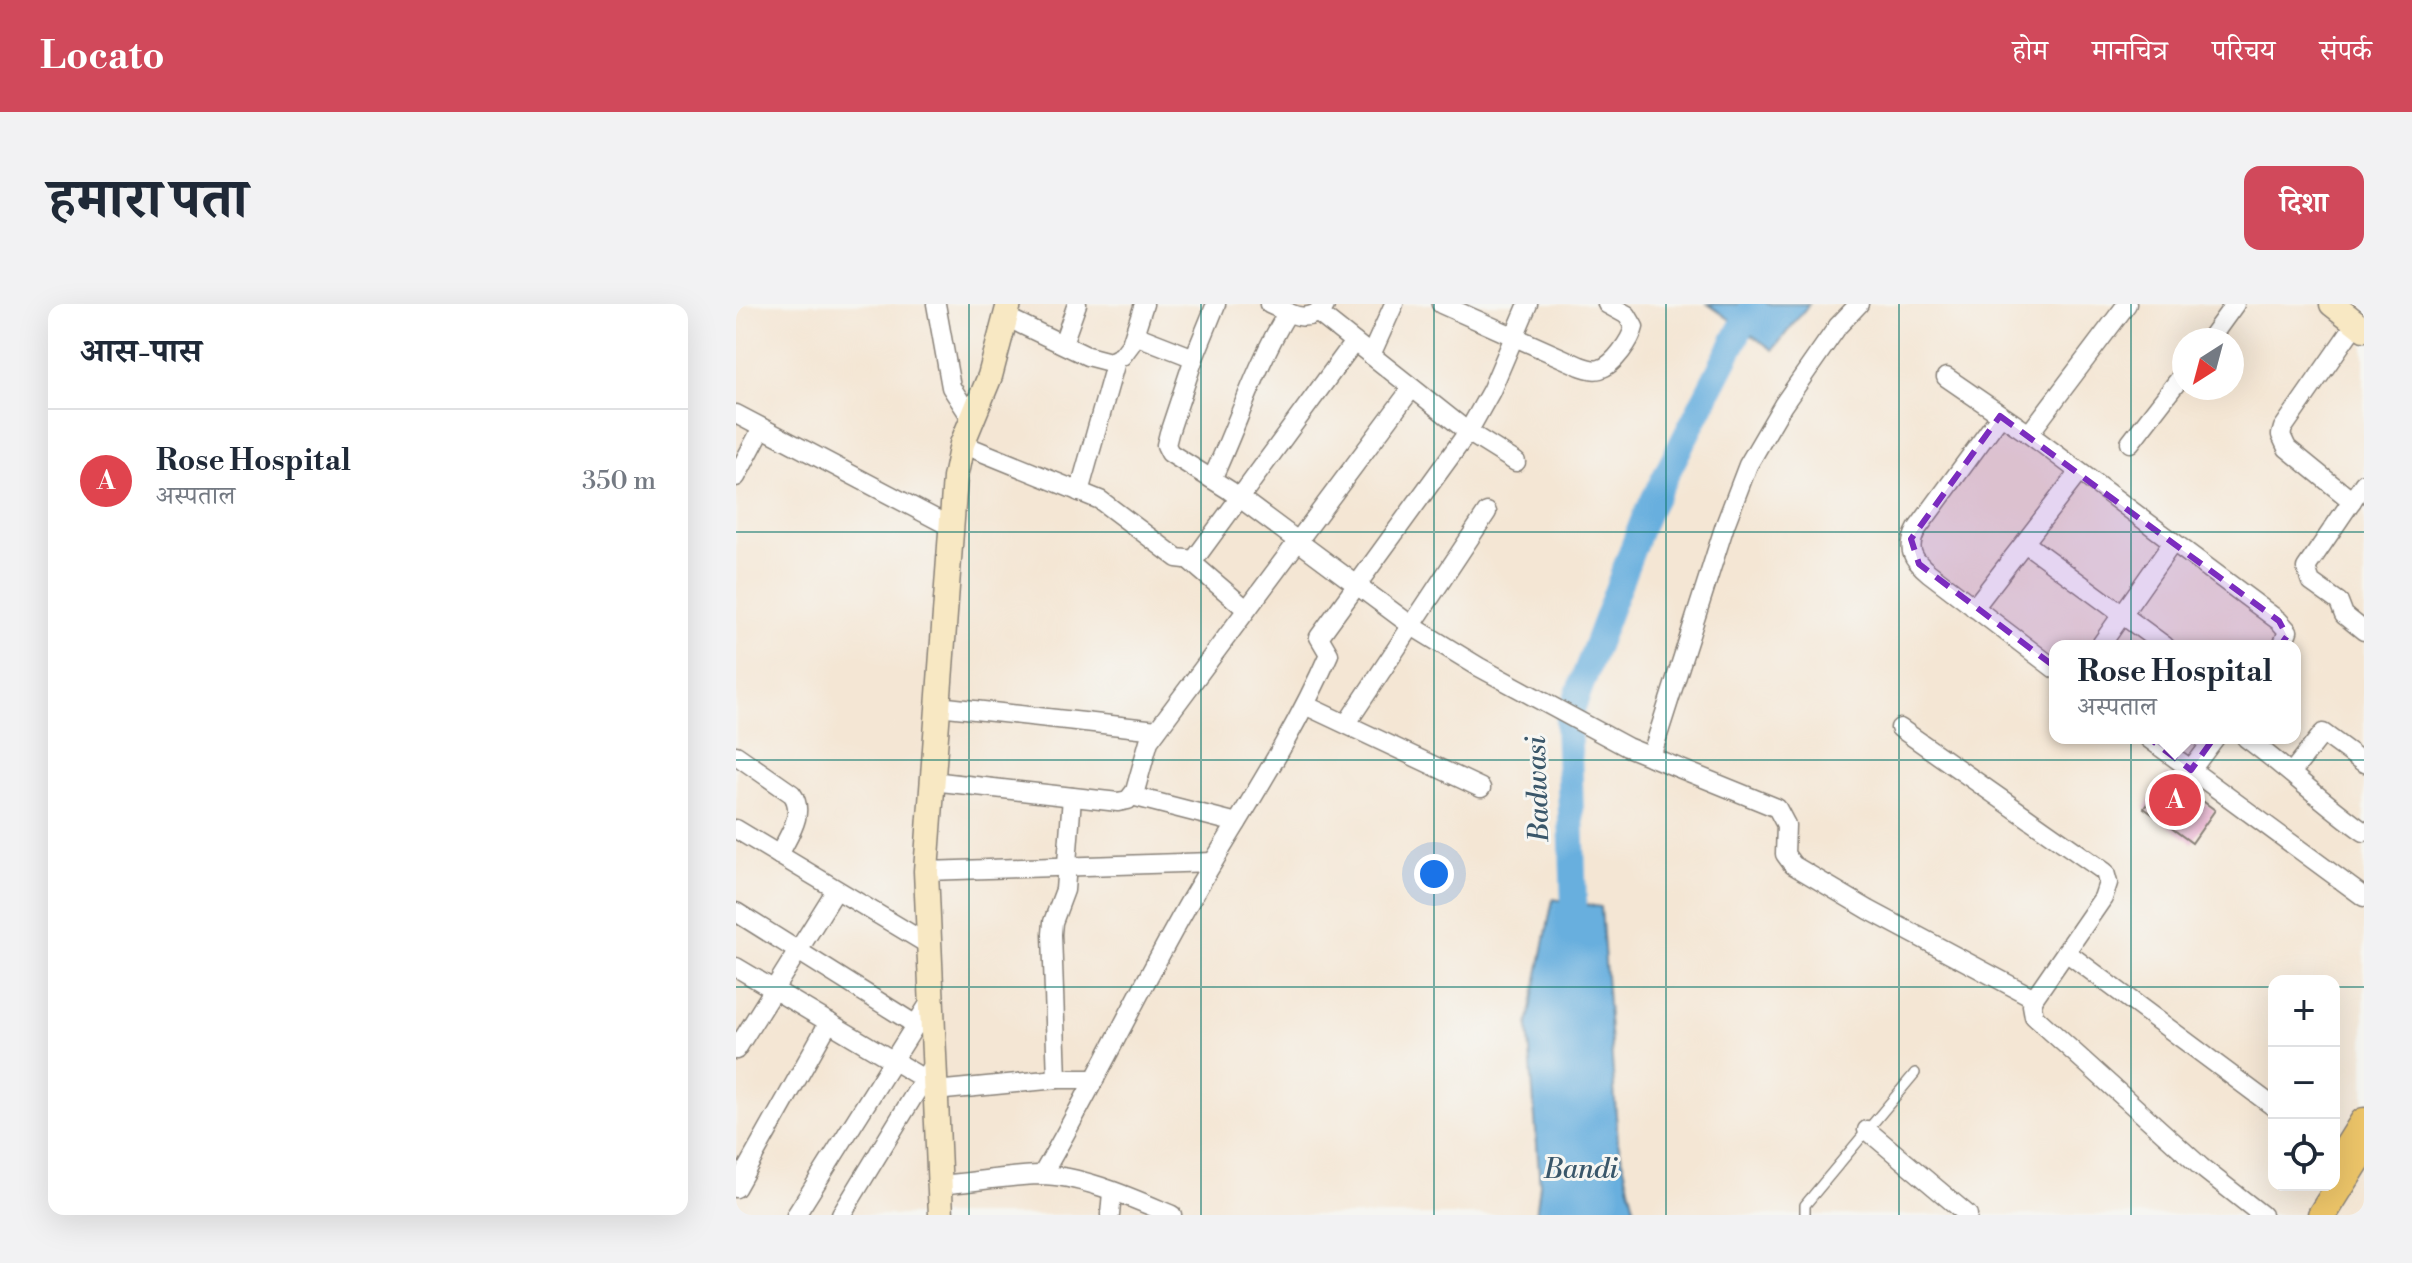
<!DOCTYPE html>
<html lang="hi">
<head>
<meta charset="utf-8">
<style>
  :root { --surface:#fff; --page:#f2f2f3; --text:#1f2937; --muted:#747a83; --line:#e0e1e3; --accent:#d1495b }
  body { margin:0; font-family:"Libre Bodoni","Noto Serif Devanagari",serif; background:var(--page); color:var(--text) }
  .controls { position:absolute; right:24px; bottom:24px; display:grid; overflow:hidden; border-radius:16px; box-shadow:0 8px 32px #0002 }
  .controls button { width:72px; height:72px; display:grid; place-items:center; padding:0; border:0; border-bottom:2px solid var(--line); background:var(--surface); color:var(--text); font:40px sans-serif }
  .compass { position:absolute; left:1436px; top:24px; width:72px; height:72px; border-radius:50%; background:var(--surface); box-shadow:0 8px 32px #0002; rotate:216deg }
  .you { position:absolute; left:698px; top:570px; width:28px; height:28px; margin:-20px; border:6px solid #fff; border-radius:50%; background:#1a73e8; box-shadow:0 0 0 12px #1a73e833 }
  .badge { display:grid; place-items:center; width:52px; height:52px; border-radius:50%; background:var(--accent); color:#fff; font-size:26px; font-weight:700 }
  .pin { position:absolute; translate:-50% -50%; border:4px solid #fff; box-shadow:0 2px 8px #0006 }
  .popup { position:absolute; left:1313px; top:336px; width:252px; height:104px; box-sizing:border-box; display:grid; place-content:center; border-radius:16px; background:var(--surface); filter:drop-shadow(0 2px 6px #0005); font-size:26px; white-space:nowrap; color:var(--muted) }
  .popup b { font-size:30px; color:var(--text) }
  .popup::after { content:''; position:absolute; left:50%; top:100%; margin-left:-16px; border:16px solid transparent; border-top-color:var(--surface) }
  .list { margin:0; padding:0; list-style:none }
  h2 { display:flex; justify-content:space-between; align-items:center; height:104px; margin:0; padding:0 32px; font-size:34px }
  h2 small { font-size:26px; font-weight:400; color:var(--muted) }
  .list li { display:grid; grid-template-columns:52px 1fr auto; gap:24px; align-items:center; box-sizing:border-box; height:144px; padding:0 32px; border-top:2px solid var(--line) }
  .list b { display:block; font-size:30px; white-space:nowrap }
  .list p { margin:0; font-size:26px; white-space:nowrap; color:var(--muted) }
  .list em { font-size:26px; font-style:normal; color:var(--muted) }
  .icon { flex:none; width:44px; height:44px; fill:none; stroke:currentColor; stroke-width:2; stroke-linecap:round; stroke-linejoin:round }
  .map { position:relative; flex:none; width:1628px; height:911px; overflow:hidden; border-radius:16px }
  header { display:flex; align-items:center; gap:48px; box-sizing:border-box; height:112px; padding:0 40px; background:var(--accent); color:#fff }
  header strong { font-size:38px }
  nav { display:flex; gap:44px; margin-inline-start:auto; font-size:28px }
  .intro { display:flex; align-items:center; justify-content:space-between; box-sizing:border-box; height:192px; padding:0 48px }
  h1 { margin:0; font-size:56px }
  .button { padding:20px 36px; border-radius:16px; background:var(--accent); color:#fff; font-size:28px; font-weight:700 }
  main { display:flex; gap:48px; padding:0 48px }
  aside { flex:1; background:var(--surface); border-radius:16px; box-shadow:0 8px 32px #0002 }
  .map>svg:first-child { display:block }
</style>
</head>
<body>
<header>
<strong>Locato</strong>
<nav><a>होम</a><a>मानचित्र</a><a>परिचय</a><a>संपर्क</a></nav>
</header>
<div class="intro"><h1>हमारा पता</h1><a class="button">दिशा</a></div>
<main>
<aside>
<h2>आस-पास<small></small></h2>
<ul class="list">
<li><span class="badge" style="background:#e0444e">A</span><div><b>Rose Hospital</b><p>अस्पताल</p></div><em>350 m</em></li>
</ul>
</aside>
<div class="map">
<svg width="1628" height="911" viewBox="0 0 1628 911">
  <rect width="100%" height="100%" fill="#f6f6f2"/>
  <filter id="ink" filterUnits="userSpaceOnUse"><feTurbulence type="fractalNoise" baseFrequency=".0125" numOctaves="2"/><feDisplacementMap in="SourceGraphic" scale="16" xChannelSelector="R" yChannelSelector="G"/><feConvolveMatrix kernelMatrix="1 2 1 2 8 2 1 2 1" color-interpolation-filters="sRGB"/></filter>
  <filter id="wash" filterUnits="userSpaceOnUse"><feTurbulence type="fractalNoise" baseFrequency=".006" numOctaves="4" result="noise"/><feDisplacementMap in="SourceGraphic" scale="32" xChannelSelector="R" yChannelSelector="G"/><feGaussianBlur stdDeviation="1.8" result="paint"/><feColorMatrix in="noise" values="0 0 0 0 0 0 0 0 0 0 0 0 0 0 0 0 0 1.4 0 .05"/><feComposite in="paint" operator="in"/></filter>
  <g filter="url(#wash)">
    <rect width="100%" height="100%" fill="#f4e6d4"/>
    <g fill="#67afde" stroke="#42667d" stroke-width="2">
      <path d="M972,0H1073L1037,46Z"/>
      <path d="M817,595L865,603L882,838L900,911H800L804,881L792,721Z"/>
    </g>
    <g fill="none" stroke-linecap="round" stroke-linejoin="round">
      <path stroke="#67afde" stroke-width="26" d="M839,632L832,416L908,214L1017,0"/>
    </g>
    <g id="blocks">
      <path fill="#e69cc6" d="M1431,471L1479,506L1456,539L1408,504Z"/>
    </g>
  </g>
  <g filter="url(#ink)">
    <use href="#blocks" fill-opacity="0" stroke="#888178" stroke-width="2"/>
    <g fill="none" stroke-linecap="round" stroke-linejoin="round">
      <g stroke="#888178" stroke-width="12">
        <path id="lane" d="M1069,911V901L1179,769"/>
      </g>
      <g stroke="#888178" stroke-width="21">
        <g id="street">
          <path d="M200,0L215,83L235,114"/>
          <path d="M480,0L458,54L433,129L430,141L434,149L493,186L676,322L743,363L891,443L1041,504L1050,521L1049,550L1057,561L1133,606L1298,694"/>
          <path d="M533,0C554,9 570,22 589,2"/>
          <path d="M705,0L844,62C850,64 857,67 864,65C878,61 895,36 898,23L891,11L871,0"/>
          <path d="M582,9L732,128L780,158"/>
          <path d="M270,13L351,52L374,58L386,52L395,40L408,0"/>
          <path d="M399,31L458,54"/>
          <path d="M1473,36L1499,0"/>
          <path d="M327,39L341,0"/>
          <path d="M635,51L658,0"/>
          <path d="M1210,73L1293,130L1543,317L1552,327L1546,342"/>
          <path d="M0,110L217,224"/>
          <path d="M1264,112L1181,225C1170,245 1176,255 1193,269L1319,365"/>
          <path d="M1293,130L1391,0"/>
          <path d="M1394,139L1448,69"/>
          <path d="M226,140L364,196L441,254L458,256L618,38"/>
          <path d="M0,173L26,124"/>
          <path d="M476,175C502,120 520,60 552,8"/>
          <path d="M1628,179L1570,264L1575,278L1603,298L1608,311L1628,327"/>
          <path d="M343,188L380,57"/>
          <path d="M1616,197L1551,144L1545,131L1547,124L1620,19"/>
          <path d="M1289,239L1429,342"/>
          <path d="M454,257L510,305"/>
          <path d="M1238,304L1343,168"/>
          <path d="M1364,342L1437,238"/>
          <path d="M202,402L421,426"/>
          <path d="M571,402L745,484"/>
          <path d="M611,419L751,208"/>
          <path d="M1164,424L1369,568L1372,579L1367,594L1298,694L1296,701L1298,712L1465,863L1526,911"/>
          <path d="M1412,434L1628,593"/>
          <path d="M1510,434C1551,464 1587,499 1628,528"/>
          <path d="M0,451L56,490C70,509 52,532 43,551"/>
          <path d="M915,453L989,221L1012,161L1047,101L1102,22L1123,0"/>
          <path d="M1455,466L1479,434"/>
          <path d="M1556,468L1587,429L1628,459"/>
          <path d="M196,477L382,498L392,496L399,487L413,437L676,84"/>
          <path d="M396,492L501,519"/>
          <path d="M0,525L193,641"/>
          <path d="M190,567L477,558"/>
          <path d="M0,608L180,721"/>
          <path d="M1330,648L1538,803"/>
          <path d="M0,663L188,775"/>
          <path d="M0,746L100,586"/>
          <path d="M321,775L316,630L317,618L329,586L336,493"/>
          <path d="M199,787L321,775H359"/>
          <path d="M1131,826L1232,911"/>
          <path d="M306,871C357,783 400,692 450,604C499,519 554,440 593,350L583,333L732,128L755,87L792,0"/>
          <path d="M204,881C237,878 271,872 304,871C346,871 398,895 436,911"/>
          <path d="M0,884L93,718"/>
          <path d="M60,911L194,698"/>
          <path d="M105,911L194,765"/>
          <path d="M374,911L376,888"/>
        </g>
      </g>
      <g stroke="#888178" stroke-width="27">
        <g id="secondary">
          <path d="M1596,0L1628,25"/>
          <path d="M205,911L190,567L219,174L226,140L254,72L273,0"/>
        </g>
      </g>
      <g stroke="#888178" stroke-width="31">
        <g id="primary">
          <path d="M1603,858L1628,818"/>
          <path d="M1586,911L1628,844"/>
        </g>
      </g>
      <use href="#lane" stroke="#fff" stroke-width="9"/>
      <use href="#street" stroke="#fff" stroke-width="18"/>
      <use href="#secondary" stroke="#f8e8c3" stroke-width="24"/>
      <use href="#primary" stroke="#edc569" stroke-width="28"/>
    </g>
  </g>
  <path fill="#7b2cbf" fill-opacity="0.2" stroke="#7b2cbf" stroke-width="6" stroke-dasharray="16 10" stroke-linejoin="round" d="M1264,112L1543,317L1551,332L1455,466L1183,260L1175,235Z"/>
  <path fill="none" stroke="#0f766e" stroke-width="2" stroke-opacity="0.55" d="M233,0V911M465,0V911M698,0V911M930,0V911M1163,0V911M1395,0V911M0,228H1628M0,456H1628M0,683H1538M1598,683H1628"/>
  <g text-anchor="middle" dominant-baseline="central" stroke-width="6" stroke-linejoin="round" paint-order="stroke">
    <g font-size="28" font-style="italic" fill="#3a576a" stroke="#f6f6f2">
      <text transform="translate(802 485) rotate(-92)">Badwasi</text>
      <text x="845" y="865">Bandi</text>
    </g>
  </g>
</svg>
<div class="controls">
<button>+</button>
<button>−</button>
<button><svg class="icon" aria-label="locate" viewBox="0 0 24 24"><circle cx="12" cy="12" r="6"/><path d="M12 2v4M12 18v4M2 12h4M18 12h4"/></svg></button>
</div>
<svg class="compass" viewBox="-18 -18 36 36"><path d="M0-13l5 13h-10z" fill="#e53935"/><path d="M0 13l5-13h-10z" fill="#747a83"/></svg>
<div class="you"></div>
<div class="pin badge" style="left:1439px;top:496px;background:#e0444e">A</div>
<div class="popup"><b>Rose Hospital</b>अस्पताल</div>
</div>
</main>
</body>
</html>
